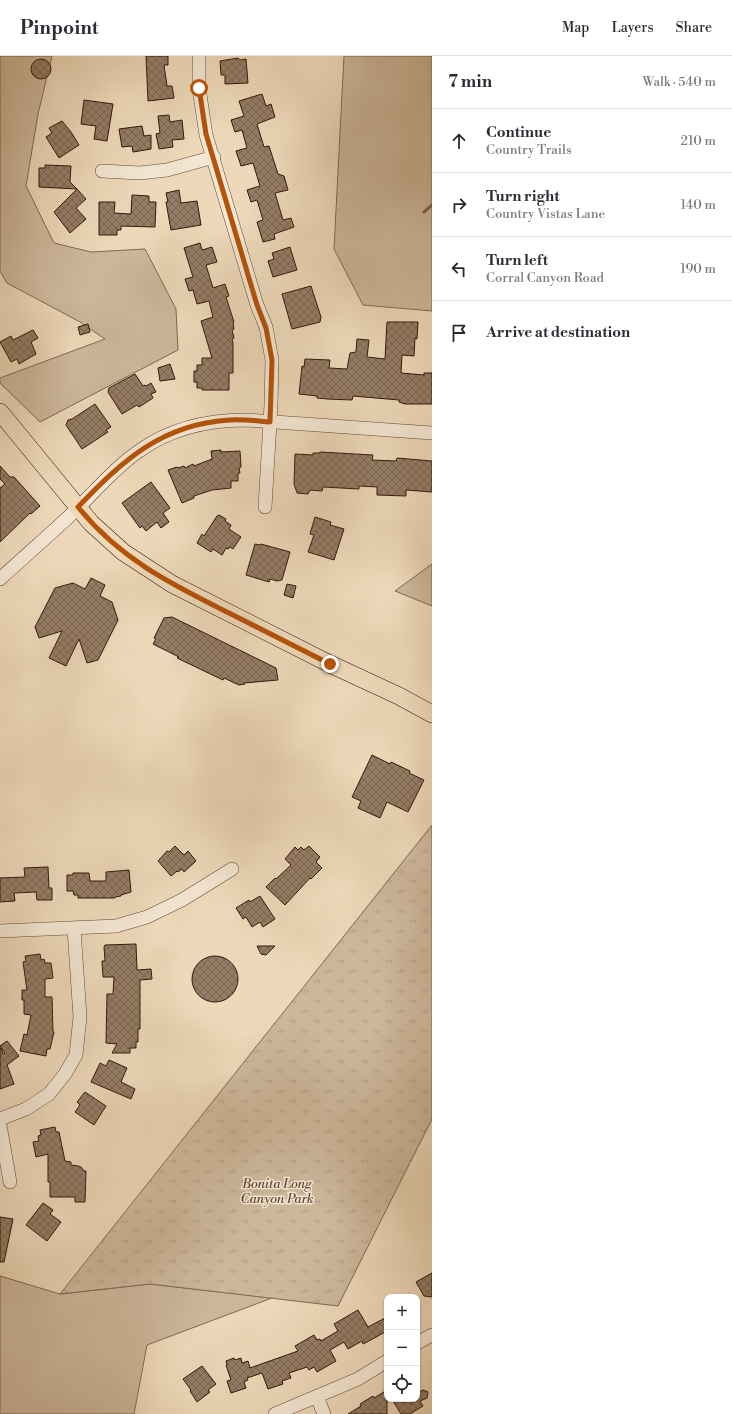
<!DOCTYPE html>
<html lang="en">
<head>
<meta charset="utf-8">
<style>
  :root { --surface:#fff; --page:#f2f2f3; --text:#2b2b33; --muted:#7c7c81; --line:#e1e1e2 }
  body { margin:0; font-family:"Libre Bodoni",serif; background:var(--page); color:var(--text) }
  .controls { position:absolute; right:12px; bottom:12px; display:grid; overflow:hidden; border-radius:8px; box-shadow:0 1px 3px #0004 }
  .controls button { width:36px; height:36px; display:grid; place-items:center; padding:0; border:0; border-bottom:1px solid var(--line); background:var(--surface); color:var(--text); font:20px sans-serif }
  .stop { position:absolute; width:12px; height:12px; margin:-9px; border:3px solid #b45309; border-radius:50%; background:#fff }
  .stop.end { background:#b45309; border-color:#fff; box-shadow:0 1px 4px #0008 }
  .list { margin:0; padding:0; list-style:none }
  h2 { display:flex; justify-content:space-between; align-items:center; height:52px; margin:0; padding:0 16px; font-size:17px }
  h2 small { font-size:13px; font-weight:400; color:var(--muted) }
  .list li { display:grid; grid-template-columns:26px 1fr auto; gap:12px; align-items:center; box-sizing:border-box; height:64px; padding:0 16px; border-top:1px solid var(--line) }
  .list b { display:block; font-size:15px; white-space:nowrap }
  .list p { margin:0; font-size:13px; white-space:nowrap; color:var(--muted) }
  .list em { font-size:13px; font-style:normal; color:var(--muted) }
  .icon { flex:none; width:22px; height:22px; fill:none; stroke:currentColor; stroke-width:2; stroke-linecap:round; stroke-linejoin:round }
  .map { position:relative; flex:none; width:432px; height:1358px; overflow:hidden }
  header { display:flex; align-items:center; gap:24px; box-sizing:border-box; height:56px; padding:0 20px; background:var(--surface); border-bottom:1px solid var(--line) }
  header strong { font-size:19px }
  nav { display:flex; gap:22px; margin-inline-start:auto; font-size:14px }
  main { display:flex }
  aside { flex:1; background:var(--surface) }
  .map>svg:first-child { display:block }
</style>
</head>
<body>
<header>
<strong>Pinpoint</strong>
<nav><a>Map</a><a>Layers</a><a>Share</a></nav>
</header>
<main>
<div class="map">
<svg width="432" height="1358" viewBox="0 0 432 1358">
  <defs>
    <pattern id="park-tufts" width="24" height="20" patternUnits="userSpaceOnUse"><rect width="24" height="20" fill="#cdb79b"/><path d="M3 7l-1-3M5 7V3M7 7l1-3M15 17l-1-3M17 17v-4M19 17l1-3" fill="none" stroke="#b09d84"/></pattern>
    <pattern id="building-cross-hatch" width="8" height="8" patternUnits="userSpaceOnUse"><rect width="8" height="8" fill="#947c65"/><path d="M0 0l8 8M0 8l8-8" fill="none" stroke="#796551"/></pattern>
  </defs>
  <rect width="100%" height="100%" fill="#edd8b9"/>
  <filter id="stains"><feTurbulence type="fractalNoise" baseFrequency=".005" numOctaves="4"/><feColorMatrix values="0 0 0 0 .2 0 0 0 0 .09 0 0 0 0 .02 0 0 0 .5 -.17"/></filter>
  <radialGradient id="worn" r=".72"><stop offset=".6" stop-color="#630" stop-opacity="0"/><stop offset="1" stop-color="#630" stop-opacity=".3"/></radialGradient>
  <g fill="#cdb79b" stroke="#806852">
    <path d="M0,0H52L38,58L26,130L54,187L91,196L145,193L176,253L178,294L40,366L0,327V322L105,283L80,266L7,227L0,215Z"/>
    <path d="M344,0H432V255L363,249L334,193Z"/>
    <path d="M432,508V550L395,535Z"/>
    <path d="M0,1220L60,1238L150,1228L272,1242L147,1289L134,1358H0Z"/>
  </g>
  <path fill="url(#park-tufts)" stroke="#806852" d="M432,769V1063L338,1250L150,1228L60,1238Z"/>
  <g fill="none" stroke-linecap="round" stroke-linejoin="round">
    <path stroke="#7d6450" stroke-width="3" d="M424,156L432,149"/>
  </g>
  <g fill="url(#building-cross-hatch)" stroke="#33180a">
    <path d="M146,0H168V9H164L167,30H172L174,42L148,45Z"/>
    <path d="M238,2L240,4L246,3L248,27L225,28V19H221L220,5Z"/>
    <circle cx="41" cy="13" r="10"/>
    <path d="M262,38L266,50L271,48L275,61L257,68L264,91L269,90L278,118L284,120L288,134L275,137L283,164L291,162L294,171L274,178L275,183L263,186L257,166L263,164L257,144L251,146L247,134L260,130L253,107L241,110L236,95L247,92L242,74L235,76L231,64L244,60L239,45Z"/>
    <path d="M84,44L113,48L107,85L94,83L96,70L81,68Z"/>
    <path d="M169,59L170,66L182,64L184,83L172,84L173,91L159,93L156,78L160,77L158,60Z"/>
    <path d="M62,65L71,76L79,89L59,102L46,81L52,77L49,72Z"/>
    <path d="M142,70L144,80L151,79V93L133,96L132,90L122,91L119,73Z"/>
    <path d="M45,109L71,110L70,126L77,133L39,131V112H45Z"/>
    <path d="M77,133L86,143L76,152L86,163L70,177L54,156Z"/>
    <path d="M179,134L181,147L197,145L201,169L171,174L166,146H168L166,137Z"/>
    <path d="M132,139L149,140V146H156L155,171L121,170V174H117V179H99V146H115L114,157L131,158Z"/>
    <path d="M200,187L202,194L212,191L217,206L206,209L213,232L225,228L229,240L226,241L234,266H233L234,273L232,274L234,282L232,283L233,287V317H229V334H202V332H197V326H194V315H197V309H202V302H212L201,265L213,261L209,245L197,248L193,234L189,235L185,223L193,221L184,192Z"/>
    <path d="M290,191L297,214L273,221L268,205L274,203L272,197Z"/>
    <path d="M311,230L321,261L320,266L292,273L282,238Z"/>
    <path d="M387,266H418L417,283L415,282L414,300L402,299L401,317L424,319V317H432V348H405L399,346V344L353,340L352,344L327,343L317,342V340L299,338L302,310L304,311L305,303L330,304L329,312L347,313L350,297L356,296L357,283L369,284L367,301L385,303Z"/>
    <path d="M88,268L90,276L80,279L78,271Z"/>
    <path d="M33,274L38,282L31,286L36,298L19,308L17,303L11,306L0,286L11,280L13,284Z"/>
    <path d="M170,308L175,323L160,325L158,312Z"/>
    <path d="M135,318L143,330L145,329L146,330L151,327L156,336L151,338L153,342L139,351L137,349L122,358L108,336L109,332Z"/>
    <path d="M95,348L111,371L106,374L108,376L82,393L66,369L68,364L72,363Z"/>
    <path d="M221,394V396L240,395L241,411L239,412L240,417H238V425H231V432L212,434L194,440V442L182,447L168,414L177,411L178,412L184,410L185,412L193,408L194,410L212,403L211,395Z"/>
    <path d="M320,396L373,399L372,404L396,405L397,402L432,405V436L406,434V440L377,439V431L359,430V433L323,431L322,435L310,434L308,438L297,437L294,428L295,398L313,399V397H319Z"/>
    <path d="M0,410L10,421H14L40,450L31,458L30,457L0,486V432L5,428L0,423Z"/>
    <path d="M151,426L170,452L163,457L169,466L161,472L157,466L146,475L142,470L140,472L122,447Z"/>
    <path d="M219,459L226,463L225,465L231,469L229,473L241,481L233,493L230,491L228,493L226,492L222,499L213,493L211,496L197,487L202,478L204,480L217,460Z"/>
    <path d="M315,461L331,466L330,469L344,473L334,504L308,496L314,479L310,478Z"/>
    <path d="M255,488L260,489L261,488L290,496L282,524L277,525L270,523L269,526L246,519Z"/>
    <path d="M91,522L105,529L100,540L112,546L118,564L98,604L87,607L79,583L66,610L49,602L62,575L39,582L35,571L55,532L73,527L85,533Z"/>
    <path d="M287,528L296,530L293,542L284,539Z"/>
    <path d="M172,561L276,612L278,624L244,627L245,628L239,629L224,622L223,624L177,602L179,601L153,588L156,583L154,582L164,562Z"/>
    <path d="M372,699L390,708L391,706L410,715L409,717L424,724L408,756L387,746L380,762L358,752L361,745L352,741Z"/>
    <path d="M175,790L184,799L188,795L196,805L184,816L182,813L178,816L177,815L171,820L158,805L167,795L169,796Z"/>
    <path d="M309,790L320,801L316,806L322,812L311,823L310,822L285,849L266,831L275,822L276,823L291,809L285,803L295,791L298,794L301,791L304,794Z"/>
    <path d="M48,811L49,832H52V844H37L36,836L14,837L15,845L0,846V822L25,821L24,812Z"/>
    <path d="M129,814L131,836L121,839V840L115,841V842H78V839H74L73,835H67V819H73V817H89L90,825H106V816Z"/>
    <path d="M260,840L275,863L263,871L260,866L252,871L246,861L243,863L236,852L249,844L250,846Z"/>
    <path d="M136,888L137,914L151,913L152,923L140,924V973H138V986H136V992H130V997H112L117,988L106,987L107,938H113L114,921H103L102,905H105L104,891L105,889Z"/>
    <path d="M257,890H275L266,899L261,898Z"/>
    <path d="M40,898L41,904L44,903L45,907H51L53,922L45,923V941H52L53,976H54L50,993H47L46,1000L20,995L24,978L27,979L31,959L24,958V944H22V934H27L23,906L26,905L25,900Z"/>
    <circle cx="215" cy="923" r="23"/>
    <path d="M7,985L19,1000L7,1009L14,1028L0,1033V992H1L3,998L5,997L0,990Z"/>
    <path d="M109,1004L127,1012L121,1026L135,1033L131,1043L91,1026L100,1007L106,1010Z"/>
    <path d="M85,1036L106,1050L94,1069L75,1056L80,1049L77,1046Z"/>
    <path d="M55,1071L56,1076H59L65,1105L71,1106V1109L78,1110L81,1111L84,1115H86L85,1146H75V1141H50V1126H48V1098L36,1101L33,1086L39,1085L38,1080L41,1079L40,1074Z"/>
    <path d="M43,1147L53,1154L50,1158L61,1166L47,1185L26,1169Z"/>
    <path d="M0,1161L13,1163L4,1206H0Z"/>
    <path d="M432,1217V1241L424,1240L416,1226Z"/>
    <path d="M358,1254L368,1271L387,1261V1275L367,1286L363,1288L362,1285L348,1293L344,1286L330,1294L336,1305L317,1316L314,1311L309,1314L307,1311L289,1317L291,1322L282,1325L283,1328L268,1333L262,1317L247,1322L248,1324L244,1326L246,1332L231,1337L227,1325L231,1324L226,1309L227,1308L226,1305L234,1302L235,1304L241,1302L242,1307L248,1305L250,1312L298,1295L295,1290L314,1279L317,1284L320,1283L321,1285L338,1275L334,1268Z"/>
    <path d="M202,1310L216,1328L208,1334L210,1336L197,1346L190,1335L191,1334L183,1323Z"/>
    <path d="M387,1334V1358H348L361,1350L360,1348L373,1340L374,1342Z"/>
    <path d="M423,1334L428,1336L427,1342L420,1345L423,1350L410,1358H401L392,1343H417V1337Z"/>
  </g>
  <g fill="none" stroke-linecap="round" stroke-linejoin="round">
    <g stroke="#624836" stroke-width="14">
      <g id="minor">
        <path d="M199,0V32L206,79L257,249L266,271L272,304L271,349L265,451"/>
        <path d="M102,115L140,117L167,114L214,101"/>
        <path d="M0,523C26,499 53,476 79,451C98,432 117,410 139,395C171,372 208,364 246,364L432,377"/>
        <path d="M0,875L116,870L147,861L182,844L232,813"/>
        <path d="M0,1063L26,1053L49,1038L65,1018L76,999L80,961L74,873"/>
        <path d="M0,1069L10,1126"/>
        <path d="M417,1287L432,1279"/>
        <path d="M317,1341L324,1358"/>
        <path d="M275,1358L358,1323L387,1305"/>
      </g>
    </g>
    <g stroke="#33180a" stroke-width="18">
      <path id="major" d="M0,356L91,467L123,496L172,528L330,608L399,640L432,658"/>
    </g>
    <use href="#minor" stroke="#f3e6d2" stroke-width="13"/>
    <use href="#major" stroke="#edd8b9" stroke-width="17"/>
  </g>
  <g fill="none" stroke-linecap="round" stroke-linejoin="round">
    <path stroke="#b45309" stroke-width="5" d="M199,32L206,78L257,249L266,272L272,304L270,366C257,365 243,363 230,364C162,368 123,404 78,451C120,503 171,528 229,557C263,574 297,591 330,608"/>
  </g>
  <g text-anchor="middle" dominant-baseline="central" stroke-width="3" stroke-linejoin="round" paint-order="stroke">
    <g font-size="13" font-style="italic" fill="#614836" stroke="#f3e6d2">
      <text x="277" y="1128">Bonita Long<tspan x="277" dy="15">Canyon Park</tspan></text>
    </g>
  </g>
  <rect width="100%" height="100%" filter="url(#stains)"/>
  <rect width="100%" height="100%" fill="url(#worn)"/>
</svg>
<div class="controls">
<button>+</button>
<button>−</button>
<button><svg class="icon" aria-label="locate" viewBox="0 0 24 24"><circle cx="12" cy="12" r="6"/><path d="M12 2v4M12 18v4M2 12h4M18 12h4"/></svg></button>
</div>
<div class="stop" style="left:199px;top:32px"></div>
<div class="stop end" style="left:330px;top:608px"></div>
</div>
<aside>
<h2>7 min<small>Walk · 540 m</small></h2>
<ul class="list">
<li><svg class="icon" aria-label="ahead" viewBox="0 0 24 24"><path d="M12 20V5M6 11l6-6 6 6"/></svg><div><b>Continue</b><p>Country Trails</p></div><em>210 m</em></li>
<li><svg class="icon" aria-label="right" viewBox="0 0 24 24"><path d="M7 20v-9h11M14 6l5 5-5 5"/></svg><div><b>Turn right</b><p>Country Vistas Lane</p></div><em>140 m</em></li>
<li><svg class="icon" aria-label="left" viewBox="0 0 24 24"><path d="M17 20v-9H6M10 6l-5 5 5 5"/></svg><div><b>Turn left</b><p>Corral Canyon Road</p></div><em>190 m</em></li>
<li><svg class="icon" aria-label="arrive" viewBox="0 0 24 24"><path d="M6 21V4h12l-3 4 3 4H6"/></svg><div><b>Arrive at destination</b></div></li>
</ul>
</aside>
</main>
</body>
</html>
